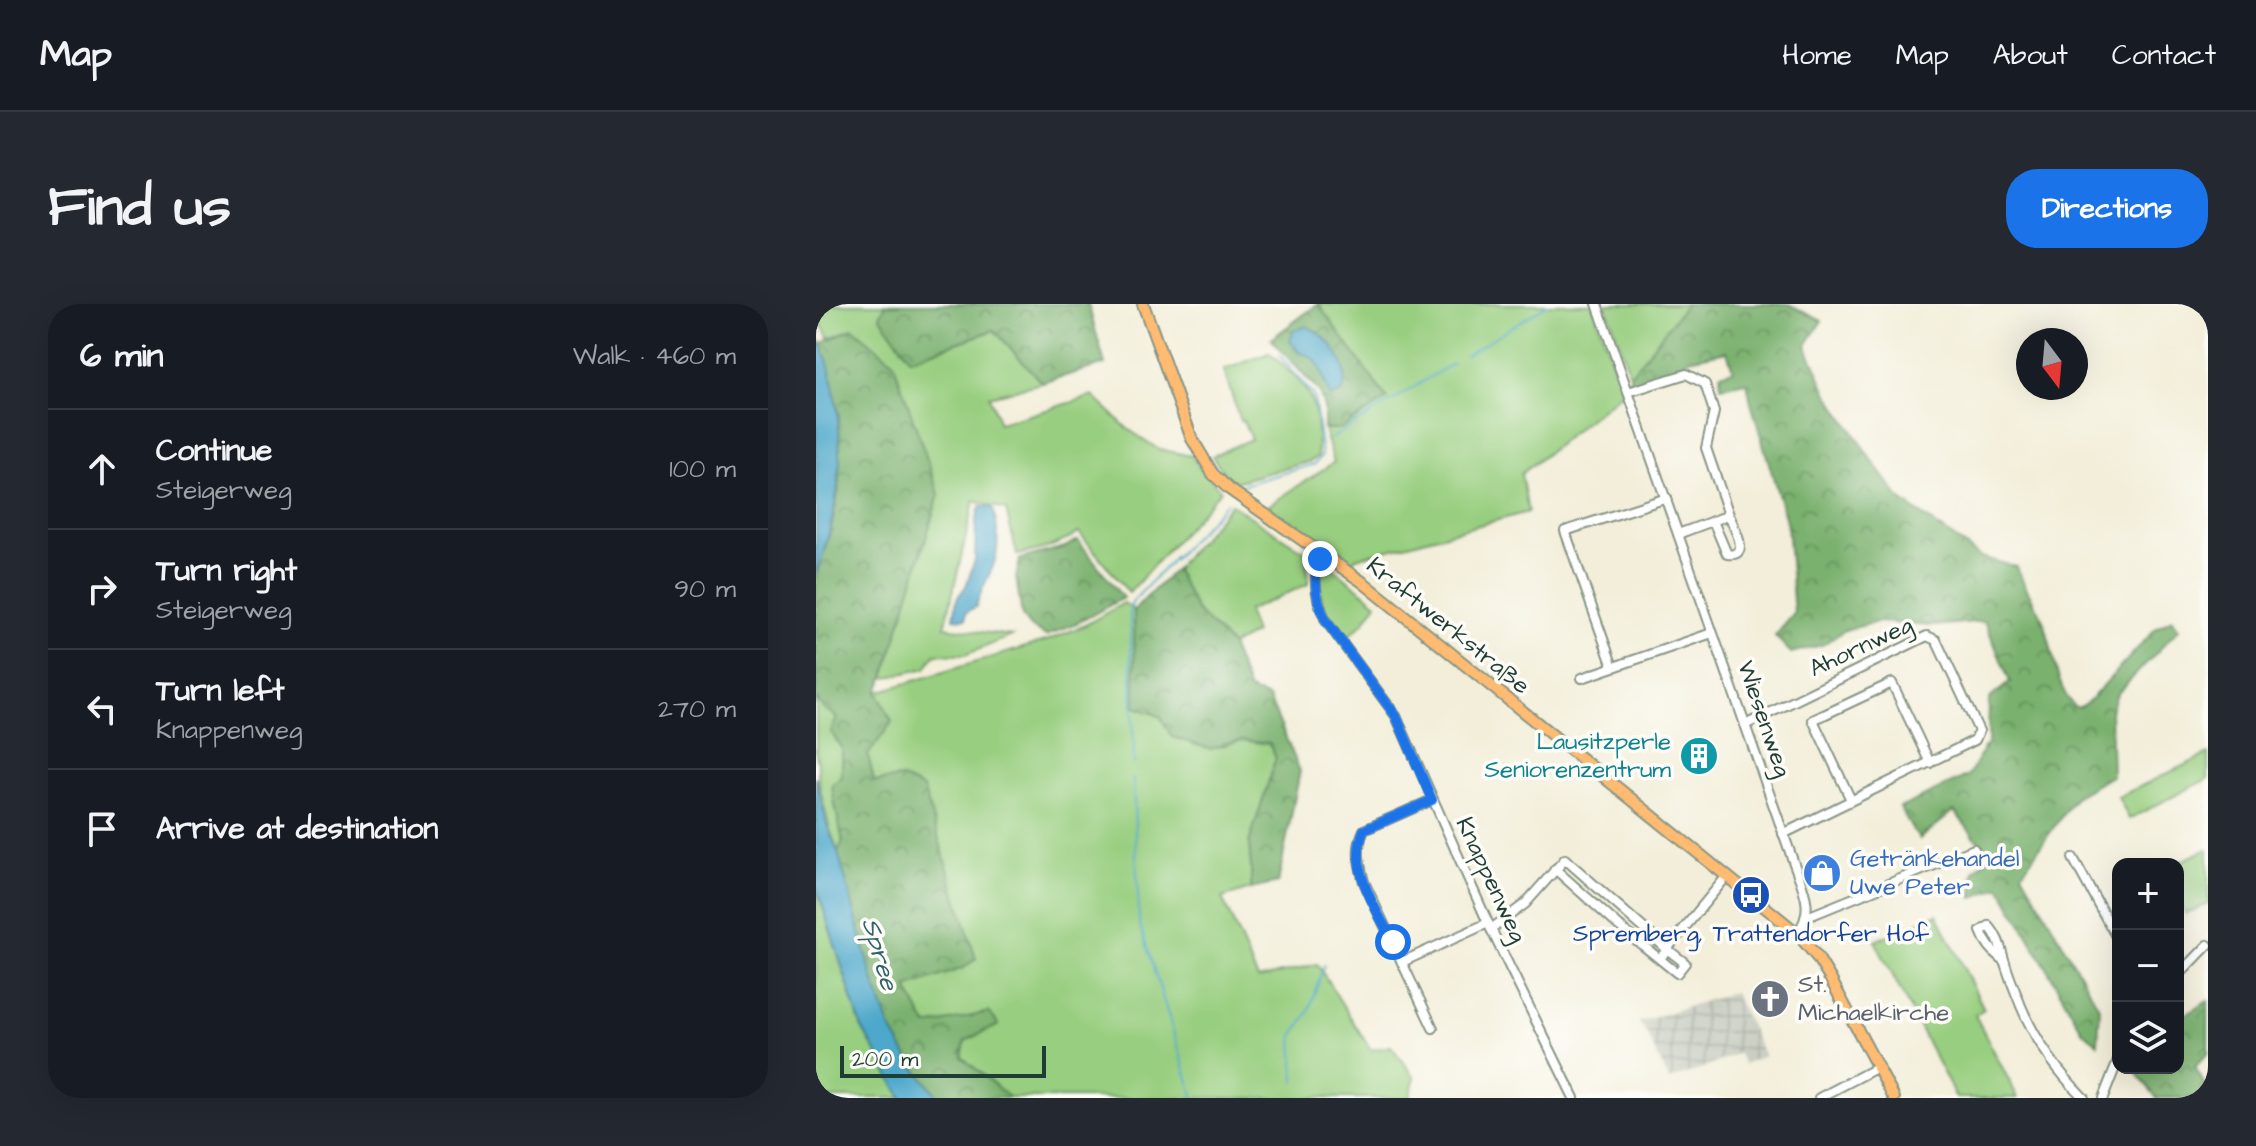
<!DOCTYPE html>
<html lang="en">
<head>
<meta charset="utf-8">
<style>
  :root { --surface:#171b24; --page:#242831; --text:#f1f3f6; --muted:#9ea1a6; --line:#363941; --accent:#1a73e8 }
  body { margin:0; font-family:"Architects Daughter",sans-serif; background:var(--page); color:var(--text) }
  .controls { position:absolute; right:24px; bottom:24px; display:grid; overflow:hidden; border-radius:16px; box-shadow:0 8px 32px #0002 }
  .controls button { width:72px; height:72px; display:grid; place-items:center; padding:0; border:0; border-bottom:2px solid var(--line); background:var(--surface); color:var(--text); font:40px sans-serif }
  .compass { position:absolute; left:1200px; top:24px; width:72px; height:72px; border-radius:50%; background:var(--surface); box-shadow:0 8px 32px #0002; rotate:164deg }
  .scale { position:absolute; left:24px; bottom:20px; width:206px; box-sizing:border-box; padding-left:8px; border:4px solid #1f3d34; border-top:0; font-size:22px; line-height:28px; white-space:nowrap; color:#1f3d34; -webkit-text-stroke:6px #fdfcf7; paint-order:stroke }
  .stop { position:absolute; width:24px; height:24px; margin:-18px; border:6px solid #1a73e8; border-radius:50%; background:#fff }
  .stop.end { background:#1a73e8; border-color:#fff; box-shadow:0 2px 8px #0008 }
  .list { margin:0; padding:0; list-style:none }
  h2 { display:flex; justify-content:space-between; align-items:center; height:104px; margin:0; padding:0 32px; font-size:34px }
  h2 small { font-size:26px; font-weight:400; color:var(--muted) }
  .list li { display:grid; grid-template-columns:52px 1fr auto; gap:24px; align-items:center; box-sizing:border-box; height:120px; padding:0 32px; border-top:2px solid var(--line) }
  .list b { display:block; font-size:30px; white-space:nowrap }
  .list p { margin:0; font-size:26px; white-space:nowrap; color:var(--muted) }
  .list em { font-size:26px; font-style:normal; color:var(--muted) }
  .icon { flex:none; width:44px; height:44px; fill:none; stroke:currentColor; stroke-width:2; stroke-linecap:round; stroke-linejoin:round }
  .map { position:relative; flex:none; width:1392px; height:794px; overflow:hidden; border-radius:32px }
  header { display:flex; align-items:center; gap:48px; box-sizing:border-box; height:112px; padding:0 40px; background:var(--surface); border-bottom:2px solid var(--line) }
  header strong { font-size:38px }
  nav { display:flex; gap:44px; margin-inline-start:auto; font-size:28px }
  .intro { display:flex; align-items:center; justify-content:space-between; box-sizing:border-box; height:192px; padding:0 48px }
  h1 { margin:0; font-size:56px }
  .button { padding:20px 36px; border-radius:32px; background:var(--accent); color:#fff; font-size:28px; font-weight:700 }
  main { display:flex; gap:48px; padding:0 48px }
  aside { flex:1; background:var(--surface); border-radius:32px; box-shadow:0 8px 32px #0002 }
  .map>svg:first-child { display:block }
</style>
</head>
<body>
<header>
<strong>Map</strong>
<nav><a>Home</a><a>Map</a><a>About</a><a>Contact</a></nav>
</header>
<div class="intro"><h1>Find us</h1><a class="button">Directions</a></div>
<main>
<aside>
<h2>6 min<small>Walk · 460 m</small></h2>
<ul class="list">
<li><svg class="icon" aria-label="ahead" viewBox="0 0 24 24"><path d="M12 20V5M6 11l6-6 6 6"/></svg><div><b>Continue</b><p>Steigerweg</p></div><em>100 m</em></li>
<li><svg class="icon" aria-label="right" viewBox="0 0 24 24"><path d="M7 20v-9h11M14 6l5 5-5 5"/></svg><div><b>Turn right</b><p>Steigerweg</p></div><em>90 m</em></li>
<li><svg class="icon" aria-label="left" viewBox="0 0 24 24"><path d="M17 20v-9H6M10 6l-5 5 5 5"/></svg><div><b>Turn left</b><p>Knappenweg</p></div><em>270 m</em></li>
<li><svg class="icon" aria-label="arrive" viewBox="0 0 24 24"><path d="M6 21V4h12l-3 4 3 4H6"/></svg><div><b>Arrive at destination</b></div></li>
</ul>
</aside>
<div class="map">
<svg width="1392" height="794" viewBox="0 0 1392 794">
  <defs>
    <pattern id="industrial-grid" width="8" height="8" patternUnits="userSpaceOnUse" patternTransform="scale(2)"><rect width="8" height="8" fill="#c1c6b9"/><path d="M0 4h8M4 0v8" fill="none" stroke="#9ca297"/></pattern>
    <pattern id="forest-crowns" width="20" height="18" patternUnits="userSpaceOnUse" patternTransform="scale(2)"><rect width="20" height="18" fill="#7ab16e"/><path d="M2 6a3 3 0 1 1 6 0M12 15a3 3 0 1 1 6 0" fill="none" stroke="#63915b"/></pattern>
  </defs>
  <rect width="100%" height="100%" fill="#fdfcf7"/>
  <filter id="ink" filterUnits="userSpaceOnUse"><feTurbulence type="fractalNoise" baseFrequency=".0125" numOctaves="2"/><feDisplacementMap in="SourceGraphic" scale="16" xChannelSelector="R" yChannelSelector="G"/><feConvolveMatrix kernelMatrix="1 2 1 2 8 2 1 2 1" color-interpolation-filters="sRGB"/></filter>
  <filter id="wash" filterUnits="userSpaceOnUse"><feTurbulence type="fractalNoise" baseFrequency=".006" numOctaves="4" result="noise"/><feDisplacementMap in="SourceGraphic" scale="32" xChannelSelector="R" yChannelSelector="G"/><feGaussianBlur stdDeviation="1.8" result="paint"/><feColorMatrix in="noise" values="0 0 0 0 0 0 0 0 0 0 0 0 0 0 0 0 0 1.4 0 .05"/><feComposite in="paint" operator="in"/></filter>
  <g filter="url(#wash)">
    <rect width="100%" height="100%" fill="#f3eed9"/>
    <path fill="url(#industrial-grid)" d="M918,688L948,752L928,760L922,749L889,764L853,776L828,725L823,718Z"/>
    <g fill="#98ce7f" stroke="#5c865a" stroke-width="2">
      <path d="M0,0H70L64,12L94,55L179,26L226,79L173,92L183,120L277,92L312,125L342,145L376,152L382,162L405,186L313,289L263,228C243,242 224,246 201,251L190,206L158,197L129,323L196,332L149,351L119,350L110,364L68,374L123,190L37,24L13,34L0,11Z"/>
      <path d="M502,0H776L807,88L705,170L712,208L540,254L531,262L452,202L518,158L508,125H524L571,95Z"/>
      <path d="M790,0H870L814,71Z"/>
      <path d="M453,49C471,65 494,83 499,108C502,122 501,138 502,152L496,157L415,179L396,152L435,135L427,116L424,117L408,66Z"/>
      <path d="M415,200L491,249L492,280L431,307L439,329L414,342L380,306L359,265Z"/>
      <path d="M514,261L561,299L548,318L530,335L507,303L502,277Z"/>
      <path d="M308,299L318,306L320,403L344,412L356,433L394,445L426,436L453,440L460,454L433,539L435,563V585L406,594L442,675L501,660L555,746L575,742L599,773L593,794H194L146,754L149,737L111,722L90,683L147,664L85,474L58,478L52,451L76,418L61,388L233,336L269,321Z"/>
      <path d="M0,394L7,404L21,413L15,428L26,444V473L18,496L27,538L22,548C14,529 0,476 2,459L0,450Z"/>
      <path d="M1392,450V475L1313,515L1302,493Z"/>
      <path d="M1392,545V600L1369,610L1362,593V560H1358Z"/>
      <path d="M0,582L45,722L86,794H0Z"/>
      <path d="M1121,610L1168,705L1159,711L1202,794H1140L1059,637Z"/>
    </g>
    <g fill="url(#forest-crowns)" stroke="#4c7751" stroke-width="2">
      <path d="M70,0H272L289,60L226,79L178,26L94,55L64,12Z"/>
      <path d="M502,0L571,95L524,125H508V104L503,88L455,35Z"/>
      <path d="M870,0H972L1006,17L990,41L1011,88L1052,151L1085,196L1165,253L1201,263C1207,281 1218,296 1226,314C1238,343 1237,378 1258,403H1264L1275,395L1340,324L1356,315L1363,325L1301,390L1294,408L1296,472L1259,493L1206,569L1284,705L1282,739L1267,728L1184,582L1157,594L1158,567L1176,550L1163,538L1138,507L1104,535L1097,527L1084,504L1153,471L1172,437L1173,395L1194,378L1169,317L1117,322L1062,318L1029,326L1006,341L975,349L959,332L978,310L971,220L935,99L931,78L905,83L904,70L917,66L911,47L873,55L858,68L815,81L814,71Z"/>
      <path d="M37,24L77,57L123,190L68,374L61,388L76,418L52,451L58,478L85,474L107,484L160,655L147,664L91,684L111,722L173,708L183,721L149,737L146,753L194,794H123L97,762L75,725L58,679L22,548L27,538L18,496L16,480L26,473V444L15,428L21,413L7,404L0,394V271L14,230L24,178L23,111L6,39Z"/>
      <path d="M262,236L307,294L265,317L230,332L213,322L206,312L200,274L204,255L249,243Z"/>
      <path d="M359,265L380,306L415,341L433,386L453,394L484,467L462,579L435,585V563L433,539L460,454L453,440L426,436L394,445L356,433L344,412L319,403L318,306Z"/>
      <path d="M1392,697V749L1379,763L1392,787V790L1384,794H1341L1316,764H1362V715Z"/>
    </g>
    <g fill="#4da8cb" stroke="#367280" stroke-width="2">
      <path d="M491,22C514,33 538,64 526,89L515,93C504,77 508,52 484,49L474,37L478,26Z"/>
      <path d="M0,30C9,45 14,64 17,82C31,152 23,204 0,271Z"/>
      <path d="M164,203H173L177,205C182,222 184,246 177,262C171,276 164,288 160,303L150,308V315L138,314L141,294L150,282L159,256L160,217Z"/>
      <path d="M0,473L11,521L22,548L58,679L75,725L97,762L123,794H86L45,722L0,582Z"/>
    </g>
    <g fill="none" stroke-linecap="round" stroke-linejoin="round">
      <g stroke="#4da8cb" stroke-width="2">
        <path d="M650,51L732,0"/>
        <path d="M516,134L637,59"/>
        <path d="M424,182L499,160L506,151L498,93L464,52"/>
        <path d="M318,460L314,304L317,297L411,198"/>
        <path d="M317,475L323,618L378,794"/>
        <path d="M479,778L477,732L492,709L508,661"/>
      </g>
    </g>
  </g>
  <g filter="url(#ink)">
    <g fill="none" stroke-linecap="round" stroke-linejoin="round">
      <g stroke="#899686" stroke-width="12">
        <g id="minor">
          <path d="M781,0L976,554C985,581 1001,605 981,629"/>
          <path d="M812,88L870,70L889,80L898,108L890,144L913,211L862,230"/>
          <path d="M897,217L911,250C936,254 918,224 913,211"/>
          <path d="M507,250C494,270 501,297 510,317L580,412L672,619L758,794"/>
          <path d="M797,363L749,227L851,194"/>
          <path d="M766,374L896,329"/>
          <path d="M929,421L1111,332L1120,336L1163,427L1159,436L967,530"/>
          <path d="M616,496L548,526C539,546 543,557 548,578L617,724"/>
          <path d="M1035,496L997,416L1076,379L1114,459"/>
          <path d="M1257,554L1302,636"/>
          <path d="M739,565L804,623L861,669L869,659L851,645L844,655"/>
          <path d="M991,613L1158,545"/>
          <path d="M675,625L709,600L749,555L851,645L911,572"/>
          <path d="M586,658L672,619"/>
          <path d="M1189,658C1179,650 1169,639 1165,627L1173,622C1184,634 1185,647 1190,662C1194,675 1200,689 1205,702C1220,738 1241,767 1268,794"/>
          <path d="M1362,672L1392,641"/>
          <path d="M1003,794L1062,763"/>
          <path d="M1287,794L1302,756"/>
        </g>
      </g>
      <g stroke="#899686" stroke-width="14">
        <path id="major" d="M327,0L376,135L397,170L413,185L548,279L981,629L1001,653L1015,676L1078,794"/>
      </g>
      <use href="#minor" stroke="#fff" stroke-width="8"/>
      <use href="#major" stroke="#febb71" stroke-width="10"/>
    </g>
  </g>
  <g fill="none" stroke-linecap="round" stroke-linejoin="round" filter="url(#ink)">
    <path stroke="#1a73e8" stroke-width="10" d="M504,255C496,275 501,298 510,317L580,412L616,496L548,526C531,564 560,604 577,638"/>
  </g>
  <defs>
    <g id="building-disc" transform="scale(2)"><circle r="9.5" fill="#0f9aa8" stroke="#fdfcf7"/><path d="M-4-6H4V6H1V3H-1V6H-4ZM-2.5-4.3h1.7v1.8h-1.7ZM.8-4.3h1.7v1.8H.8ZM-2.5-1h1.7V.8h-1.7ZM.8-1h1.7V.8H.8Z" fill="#fff"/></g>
    <g id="shop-disc" transform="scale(2)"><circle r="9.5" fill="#3f7fe0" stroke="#fdfcf7"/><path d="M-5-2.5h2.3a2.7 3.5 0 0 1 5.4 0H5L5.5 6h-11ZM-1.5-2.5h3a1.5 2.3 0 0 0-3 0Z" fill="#fff"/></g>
    <g id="bus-disc" transform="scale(2)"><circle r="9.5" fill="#1a4fb4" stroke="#fdfcf7"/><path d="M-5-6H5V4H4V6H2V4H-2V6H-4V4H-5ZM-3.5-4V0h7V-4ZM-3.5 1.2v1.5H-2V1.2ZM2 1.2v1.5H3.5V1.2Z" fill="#fff"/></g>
    <g id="church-disc" transform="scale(2)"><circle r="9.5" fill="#6b7280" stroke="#fdfcf7"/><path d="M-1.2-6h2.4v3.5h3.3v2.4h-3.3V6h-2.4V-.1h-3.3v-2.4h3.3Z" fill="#fff"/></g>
  </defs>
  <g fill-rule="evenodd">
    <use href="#building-disc" x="883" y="452"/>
    <use href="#shop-disc" x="1006" y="569"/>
    <use href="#bus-disc" x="935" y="591"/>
    <use href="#church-disc" x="954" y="695"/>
  </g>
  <g text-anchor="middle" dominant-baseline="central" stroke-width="7" stroke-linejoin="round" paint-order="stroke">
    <g font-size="24" fill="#1f3d34" stroke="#fdfcf7">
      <text transform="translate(632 322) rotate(39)">Kraftwerkstraße</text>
      <text transform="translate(1045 343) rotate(-25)">Ahornweg</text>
      <text transform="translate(948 415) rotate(71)">Wiesenweg</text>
      <text transform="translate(675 576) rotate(65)">Knappenweg</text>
    </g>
    <g font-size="24" fill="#0d838f" stroke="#fdfcf7" text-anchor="end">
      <text x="855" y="438">Lausitzperle<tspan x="855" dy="28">Seniorenzentrum</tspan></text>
    </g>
    <g font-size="24" fill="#366cbe" stroke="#fdfcf7" text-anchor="start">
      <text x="1034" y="555">Getränkehandel<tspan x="1034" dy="28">Uwe Peter</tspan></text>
    </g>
    <g font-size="24" fill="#164399" stroke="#fdfcf7">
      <text x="935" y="630">Spremberg, Trattendorfer Hof</text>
    </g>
    <g font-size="24" fill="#5b616d" stroke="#fdfcf7" text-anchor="start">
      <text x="982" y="681">St.<tspan x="982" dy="28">Michaelkirche</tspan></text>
    </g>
    <g font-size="26" font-style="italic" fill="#2f6269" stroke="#fdfcf7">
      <text transform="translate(64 650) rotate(74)">Spree</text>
    </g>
  </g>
</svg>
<div class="controls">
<button>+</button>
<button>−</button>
<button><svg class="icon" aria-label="layers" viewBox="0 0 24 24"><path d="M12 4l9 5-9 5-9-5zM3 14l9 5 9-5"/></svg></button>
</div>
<svg class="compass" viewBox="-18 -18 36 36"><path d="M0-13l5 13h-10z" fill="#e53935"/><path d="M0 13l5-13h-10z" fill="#9ea1a6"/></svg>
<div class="scale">200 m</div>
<div class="stop" style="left:577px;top:638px"></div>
<div class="stop end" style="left:504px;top:255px"></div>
</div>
</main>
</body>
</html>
